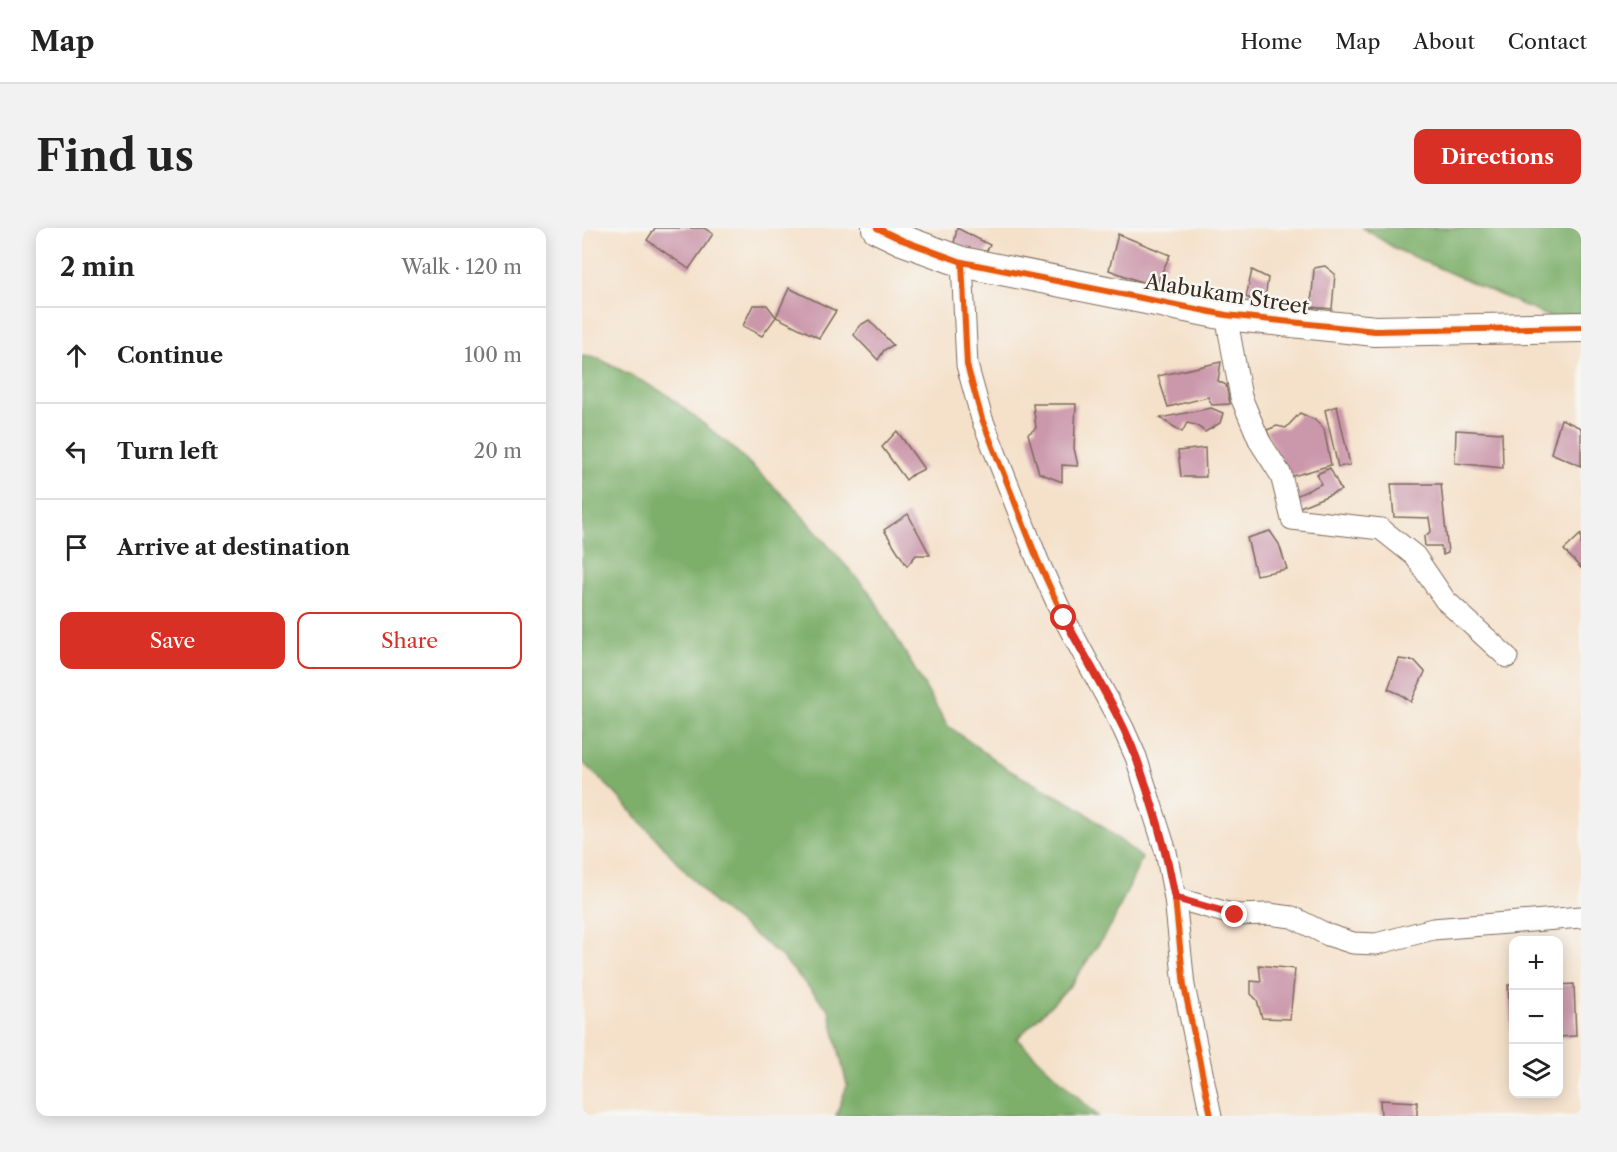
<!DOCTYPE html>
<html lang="en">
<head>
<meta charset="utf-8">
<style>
  :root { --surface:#fff; --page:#f2f2f2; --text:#222; --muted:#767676; --line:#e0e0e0; --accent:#d93025 }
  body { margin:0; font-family:"Libre Caslon Text",serif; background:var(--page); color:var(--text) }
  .controls { position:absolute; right:18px; bottom:18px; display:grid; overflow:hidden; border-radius:12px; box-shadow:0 3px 15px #0003 }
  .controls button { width:54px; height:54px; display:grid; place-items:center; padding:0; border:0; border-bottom:2px solid var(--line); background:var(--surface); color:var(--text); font:30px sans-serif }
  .stop { position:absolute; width:18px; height:18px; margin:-14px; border:4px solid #d93025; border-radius:50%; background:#fff }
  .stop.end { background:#d93025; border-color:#fff; box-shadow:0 2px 6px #0008 }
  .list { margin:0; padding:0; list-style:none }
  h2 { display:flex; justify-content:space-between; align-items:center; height:78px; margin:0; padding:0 24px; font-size:26px }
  h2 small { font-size:20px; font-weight:400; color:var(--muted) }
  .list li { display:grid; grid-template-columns:39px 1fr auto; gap:18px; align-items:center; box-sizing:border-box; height:96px; padding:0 24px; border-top:2px solid var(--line) }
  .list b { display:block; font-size:22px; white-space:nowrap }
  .list em { font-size:20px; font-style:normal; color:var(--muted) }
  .actions { display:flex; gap:12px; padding:18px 24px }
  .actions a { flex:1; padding:14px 0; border:2px solid var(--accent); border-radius:12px; text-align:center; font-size:21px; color:var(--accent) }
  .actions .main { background:var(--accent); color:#fff }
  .icon { flex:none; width:33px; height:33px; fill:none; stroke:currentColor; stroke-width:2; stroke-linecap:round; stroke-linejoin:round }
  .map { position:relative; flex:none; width:999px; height:888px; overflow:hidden; border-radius:12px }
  header { display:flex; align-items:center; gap:36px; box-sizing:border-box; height:84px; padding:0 30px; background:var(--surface); border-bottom:2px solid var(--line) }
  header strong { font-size:28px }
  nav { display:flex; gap:33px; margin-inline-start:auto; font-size:21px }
  .intro { display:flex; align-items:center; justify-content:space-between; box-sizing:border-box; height:144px; padding:0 36px }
  h1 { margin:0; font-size:42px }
  .button { padding:15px 27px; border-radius:12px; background:var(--accent); color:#fff; font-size:21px; font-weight:700 }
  main { display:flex; gap:36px; padding:0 36px }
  aside { flex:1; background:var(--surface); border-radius:12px; box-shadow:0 3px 15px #0003 }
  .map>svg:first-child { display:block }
</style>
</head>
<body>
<header>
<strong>Map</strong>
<nav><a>Home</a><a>Map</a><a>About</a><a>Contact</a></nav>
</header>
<div class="intro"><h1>Find us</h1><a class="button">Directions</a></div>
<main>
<aside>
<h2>2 min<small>Walk · 120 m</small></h2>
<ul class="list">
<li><svg class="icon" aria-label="ahead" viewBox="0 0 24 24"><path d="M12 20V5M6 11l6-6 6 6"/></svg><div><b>Continue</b></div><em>100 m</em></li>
<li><svg class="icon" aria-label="left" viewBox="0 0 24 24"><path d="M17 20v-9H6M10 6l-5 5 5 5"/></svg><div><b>Turn left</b></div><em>20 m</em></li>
<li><svg class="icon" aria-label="arrive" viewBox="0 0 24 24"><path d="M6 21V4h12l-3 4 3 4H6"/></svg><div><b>Arrive at destination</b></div></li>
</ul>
<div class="actions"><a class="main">Save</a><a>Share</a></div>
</aside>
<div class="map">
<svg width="999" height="888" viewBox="0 0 999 888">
  <rect width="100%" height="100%" fill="#f6f6f2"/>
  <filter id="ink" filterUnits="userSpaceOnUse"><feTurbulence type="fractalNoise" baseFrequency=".0167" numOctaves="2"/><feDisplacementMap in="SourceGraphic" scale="12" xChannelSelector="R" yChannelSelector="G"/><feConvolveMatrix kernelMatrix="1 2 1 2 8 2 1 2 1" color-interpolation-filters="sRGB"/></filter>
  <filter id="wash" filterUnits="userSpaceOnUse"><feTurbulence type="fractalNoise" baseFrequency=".008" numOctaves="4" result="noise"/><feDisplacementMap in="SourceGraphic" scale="24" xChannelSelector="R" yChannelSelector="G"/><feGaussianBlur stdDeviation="1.35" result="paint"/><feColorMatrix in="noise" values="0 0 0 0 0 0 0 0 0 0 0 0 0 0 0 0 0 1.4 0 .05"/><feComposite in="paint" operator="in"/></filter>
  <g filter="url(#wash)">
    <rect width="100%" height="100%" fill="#f5e1ca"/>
    <g fill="#7daf6a" stroke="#5c6c44" stroke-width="1.5">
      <path d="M781,0H999V103L814,21Z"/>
      <path d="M0,128L16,130L84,166L148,217L206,272L289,366L365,497L425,541L499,581L560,630L530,696L489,757L435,811L516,888H254L265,857L247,782L198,727L133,676L31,563L0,534Z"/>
    </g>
    <g id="blocks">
      <g fill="#cb97aa">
        <path d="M73,0H122L131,6L107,41L65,12Z"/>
        <path d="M375,0L408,17L400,31L370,25Z"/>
        <path d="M536,6L588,27L573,59L527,42Z"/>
        <path d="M743,38L753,46L750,81L729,79L732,40Z"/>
        <path d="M670,42L686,50L684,64L676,74L664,69Z"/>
        <path d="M207,60L254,83L237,110L194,89Z"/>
        <path d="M171,77H185L194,89L180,108L161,98Z"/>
        <path d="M287,92L311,117L302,122L296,132L272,107L277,98Z"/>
        <path d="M639,134L636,153L644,157L648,176L630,177L626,169L586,179L576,148Z"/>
        <path d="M451,176H494L492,220L496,238L480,237V254L457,245L446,206L454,200Z"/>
        <path d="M755,178L768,237L756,239L743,182Z"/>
        <path d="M629,180L641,185L638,195L623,204L614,197L605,195L600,204L578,190Z"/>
        <path d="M718,185L733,192L742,201L749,237L708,249L698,237L685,202L695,198L704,200Z"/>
        <path d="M979,191L999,200V238L969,225Z"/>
        <path d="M874,202L920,205L921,240L873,235Z"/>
        <path d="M315,203L342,241L330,247L324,252L300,219Z"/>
        <path d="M623,220L624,249H599L596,223Z"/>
        <path d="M748,240L759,262L718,279L712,269L739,256L735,246Z"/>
        <path d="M809,256H859L866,325L861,327L859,318H843L842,309L849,303L847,290L812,289Z"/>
        <path d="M326,286L348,327H334L325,338L302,302Z"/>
        <path d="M688,303L697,316L705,341L674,347L665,310Z"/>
        <path d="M999,306V340L982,322Z"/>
        <path d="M817,431L833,433L843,444L829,474L818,466L806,461Z"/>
        <path d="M677,737L713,741L708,791L680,790L675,772L669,766V753L679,754Z"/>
        <path d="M992,756L994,808L976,809V757Z"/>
        <path d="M926,757H932V802H929Z"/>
        <path d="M798,872L835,874V888H799Z"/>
      </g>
    </g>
  </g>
  <g filter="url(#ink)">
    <use href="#blocks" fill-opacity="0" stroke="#7c6a5a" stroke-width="1.5"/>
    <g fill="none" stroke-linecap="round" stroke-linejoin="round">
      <g stroke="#7c6a5a" stroke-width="23">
        <g id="street">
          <path d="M380,34L385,137L400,191L456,333L482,390L541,500L554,529L584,624L593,670L602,758L629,888"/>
          <path d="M644,87L659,169L678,214L699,247L710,291L799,301L833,328L863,372L925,429"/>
          <path d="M593,670L653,687L686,686L710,689L746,707L771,715L794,716L851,701L999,689"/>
        </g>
      </g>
      <g stroke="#7c6a5a" stroke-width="32">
        <path id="secondary" d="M295,0L320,12L380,34L644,87L793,103L999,99"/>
      </g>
      <use href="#street" stroke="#fff" stroke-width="21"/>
      <use href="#secondary" stroke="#fff" stroke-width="30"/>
      <g stroke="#f6f6f2" stroke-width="10">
        <g id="cycleway">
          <path d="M295,0L320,12L380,34L644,87L793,103L999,99"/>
          <path d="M380,34L385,137L400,191L456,333L482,390L541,500L554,529L584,624L593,670L602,758L629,888"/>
        </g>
      </g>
      <use href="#cycleway" stroke="#e8590c" stroke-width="6"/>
    </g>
  </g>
  <g fill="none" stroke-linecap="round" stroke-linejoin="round" filter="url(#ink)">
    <path stroke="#d93025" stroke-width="8" d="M482,390C506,434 537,483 554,529C571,574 584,622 593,670L653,687"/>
  </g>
  <g text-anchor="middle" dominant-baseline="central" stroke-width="5" stroke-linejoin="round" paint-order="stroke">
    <g font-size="21" fill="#3b2a1e" stroke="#f6f6f2">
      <text transform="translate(645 66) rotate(9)">Alabukam Street</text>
    </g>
  </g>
</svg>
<div class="controls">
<button>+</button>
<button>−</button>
<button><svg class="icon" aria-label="layers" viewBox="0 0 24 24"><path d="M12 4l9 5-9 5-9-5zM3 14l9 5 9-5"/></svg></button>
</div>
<div class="stop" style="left:482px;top:390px"></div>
<div class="stop end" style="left:653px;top:687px"></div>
</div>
</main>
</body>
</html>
